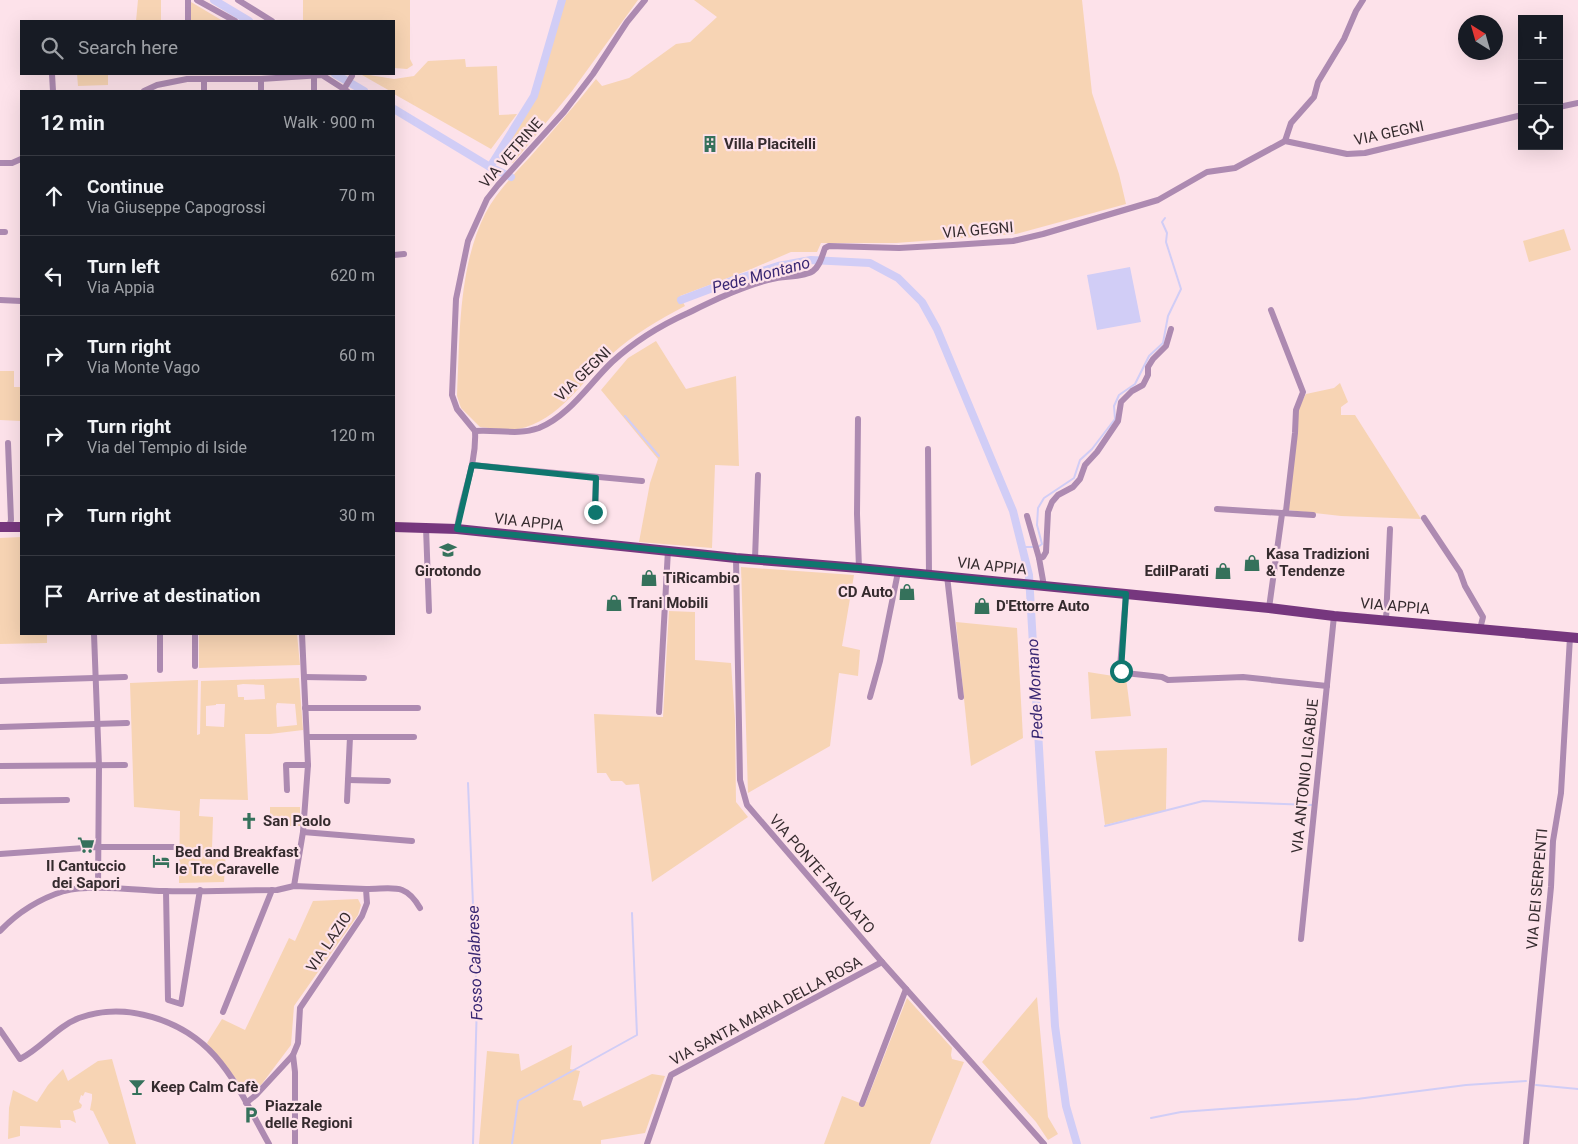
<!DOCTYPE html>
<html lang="en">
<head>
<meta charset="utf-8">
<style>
  :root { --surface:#171b24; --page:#242831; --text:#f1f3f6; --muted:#9ea1a6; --line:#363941 }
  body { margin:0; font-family:Roboto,sans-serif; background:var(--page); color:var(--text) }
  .controls { position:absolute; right:15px; top:15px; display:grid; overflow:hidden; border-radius:0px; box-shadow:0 5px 20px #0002 }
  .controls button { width:45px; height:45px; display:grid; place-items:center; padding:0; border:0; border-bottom:1px solid var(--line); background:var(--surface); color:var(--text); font:25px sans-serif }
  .compass { position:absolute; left:1458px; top:15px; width:45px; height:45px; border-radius:50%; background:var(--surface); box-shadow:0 5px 20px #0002; rotate:323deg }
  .stop { position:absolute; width:15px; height:15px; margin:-11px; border:4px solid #0f766e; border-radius:50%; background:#fff }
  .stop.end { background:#0f766e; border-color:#fff; box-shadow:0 1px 5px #0008 }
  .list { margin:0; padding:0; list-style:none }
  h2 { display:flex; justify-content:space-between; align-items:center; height:65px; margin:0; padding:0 20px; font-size:21px }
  h2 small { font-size:16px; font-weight:400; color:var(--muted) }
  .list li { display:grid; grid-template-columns:32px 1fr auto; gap:15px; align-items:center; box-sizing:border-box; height:80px; padding:0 20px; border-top:1px solid var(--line) }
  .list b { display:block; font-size:19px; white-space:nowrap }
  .list p { margin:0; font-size:16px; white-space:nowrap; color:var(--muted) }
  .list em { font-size:16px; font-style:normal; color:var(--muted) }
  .icon { flex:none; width:28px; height:28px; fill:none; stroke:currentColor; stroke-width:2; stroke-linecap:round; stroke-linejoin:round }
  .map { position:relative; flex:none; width:1578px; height:1144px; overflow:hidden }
  .search { position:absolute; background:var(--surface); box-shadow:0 5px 20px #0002; left:20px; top:20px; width:375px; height:55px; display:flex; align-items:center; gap:12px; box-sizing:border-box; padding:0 18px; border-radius:0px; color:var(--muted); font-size:19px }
  .panel { position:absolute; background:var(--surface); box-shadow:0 5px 20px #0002; left:20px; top:90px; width:375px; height:545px; border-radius:0px }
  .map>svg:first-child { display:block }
</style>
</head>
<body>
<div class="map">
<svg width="1578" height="1144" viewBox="0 0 1578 1144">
  <rect width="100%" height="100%" fill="#fde2ea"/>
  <g fill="#f7d4b4" fill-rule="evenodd">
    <path d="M138,0H161V21H136Z"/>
    <path d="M303,0H410V59L413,65L407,69L394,68V21H303Z"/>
    <path d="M563,0H638L572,91L513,163L501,157L535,98Z"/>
    <path d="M694,0H1082L1092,93L1119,174L1126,204L1016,234L896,243H821L817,252H791L749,270L680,296L685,306C659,320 634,334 612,354C582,380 560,421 518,429C506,431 492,428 480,427L461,408L457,396C460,336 458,269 485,214C496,193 514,174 530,157C552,131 575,106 596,79L602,86L629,78L676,44L690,42L717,17Z"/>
    <path d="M191,2L223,21H190Z"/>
    <path d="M465,59L466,67L497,66L499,115L517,114L491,149L394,94V91H390L362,75L363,74L394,79L414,76L428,61Z"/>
    <path d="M77,74H108V85L78,86Z"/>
    <path d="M1564,229L1571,250L1529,262L1523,241Z"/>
    <path d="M656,341L686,389L736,376L739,466L715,465L712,548L639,542L650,483L658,459L601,390L628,358Z"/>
    <path d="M0,371H14V387H21V421L0,420Z"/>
    <path d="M1340,383L1348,402L1341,407V415H1355L1421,519L1341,516L1288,510L1298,409L1306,394L1334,388Z"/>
    <path d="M21,537V634H47V643L0,644V538Z"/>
    <path d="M741,567L854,575L842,646L860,650L858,676L839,673L830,746L748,793Z"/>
    <path d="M669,611L695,612V660L731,663L735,720L736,802L748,817L652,882L639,784L626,785L622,781H611L606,773H597L594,714L663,717Z"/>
    <path d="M956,622L1017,628L1023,738L971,766Z"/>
    <path d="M199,634H297L300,665L199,668Z"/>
    <path d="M1088,672L1126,678L1131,716L1091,719Z"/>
    <path d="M299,678L303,730L270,734H245L248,800L200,799L199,816L213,817L212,849L226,850L224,882L179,883L180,811L134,807L130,683L198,680L197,735L200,734L201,681ZM243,684L264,685L265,699L244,700V697H238L237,685ZM277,703L295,704L297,725L277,727L276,706ZM216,704H225L224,727L206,726V706L216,705Z"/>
    <path d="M1167,748L1166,810L1105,825L1095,751Z"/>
    <rect x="270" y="807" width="30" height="19"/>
    <path d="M358,899L361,905L358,915L294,1006L291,1045L261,1085L253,1089L241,1085L207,1043L222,1019L245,1030L289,938L295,941L313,901Z"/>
    <path d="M1037,997L1048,1117L1058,1134L1048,1140L1036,1122L982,1062Z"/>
    <path d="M907,998L952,1048L951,1055L952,1059L964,1062L930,1144H824L842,1096L865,1105Z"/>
    <path d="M572,1045L570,1069L580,1071L573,1100L581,1101L583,1107L652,1074L665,1076L645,1133L601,1140V1144H479L487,1051L519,1054L521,1071Z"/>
    <path d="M112,1059L136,1144H109L93,1111L90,1110L92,1099V1094L85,1092L83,1096L81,1095L79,1102L82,1105L81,1108L73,1111L76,1123L70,1120H60L61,1128L20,1126V1136L8,1139L9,1108L13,1090L37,1102L48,1085L63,1069L68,1081L98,1061Z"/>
  </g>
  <path fill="#d1cdf6" d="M1130,267L1141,322L1097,330L1087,275Z"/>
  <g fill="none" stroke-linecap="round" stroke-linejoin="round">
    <g stroke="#d1cdf6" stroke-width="2">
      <path d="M625,416L659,456"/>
      <path d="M1021,547H1034"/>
      <path d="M1038,547L1042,544L1037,525L1038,508L1044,498L1074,478L1080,460L1092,449L1115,419L1114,406L1119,395L1135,384L1149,356L1163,343L1168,316L1181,289L1166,242L1167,233L1162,222L1165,218"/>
      <path d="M468,783L477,1002L473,1144"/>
      <path d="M1105,826L1203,801L1312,805"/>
      <path d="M1536,1085L1578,1089"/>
      <path d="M1151,1118L1181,1112L1357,1099L1466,1085L1526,1081"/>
      <path d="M512,1144L518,1101L637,1035L632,913"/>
    </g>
    <g stroke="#d1cdf6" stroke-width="8">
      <path d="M214,0L249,21"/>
      <path d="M335,74L364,91"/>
      <path d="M394,109L490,167L511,177"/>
      <path d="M490,167L534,96L562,0"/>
      <path d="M681,300L734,280L778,266L811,260L870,263L898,278L922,302L937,329L1013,511L1029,575L1055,1026L1066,1106L1077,1144"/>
    </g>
    <g stroke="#ad8ab1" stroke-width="6">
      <path d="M197,0L235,21"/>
      <path d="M238,0L272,21"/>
      <path d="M188,21V0"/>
      <path d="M52,74L53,91"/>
      <path d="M204,80V91"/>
      <path d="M344,89L352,76"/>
      <path d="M144,91L157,85L187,79H261L322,75L347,91"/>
      <path d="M261,91V79"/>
      <path d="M314,91V76"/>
      <path d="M1559,107L1578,103"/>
      <path d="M1285,141L1291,123L1314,97L1318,82L1344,39L1356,11L1363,0"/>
      <path d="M0,163H12L21,159"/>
      <path d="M0,232H5"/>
      <path d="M394,255L404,254"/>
      <path d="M0,300L21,301"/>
      <path d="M858,419L857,514L859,568"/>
      <path d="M475,431C496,429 517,436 539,428C569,416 589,384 612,362C635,341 659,326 688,313C715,300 743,286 772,279C783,276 805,277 813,271C820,266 822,256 825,248L829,246L899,248L953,245L1013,241L1043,234L1158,200L1207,172L1235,168L1285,141L1347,154L1365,153L1522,115"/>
      <path d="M475,431L457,409L452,395L456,299L468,241L487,199L498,185L564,112L593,74L627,22L645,0"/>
      <path d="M8,443L11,520L9,527"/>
      <path d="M928,449L929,575"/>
      <path d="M472,465L642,481"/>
      <path d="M1217,509L1313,515"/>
      <path d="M595,512L596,477"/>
      <path d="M1027,516L1039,558"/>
      <path d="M1424,518L1460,572L1465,586L1483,617L1480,629"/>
      <path d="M426,527L429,611"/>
      <path d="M457,529C461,497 477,464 475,431"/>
      <path d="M736,558L740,780L747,805L882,962L1044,1144"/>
      <path d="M755,559L758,475"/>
      <path d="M947,576L961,697"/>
      <path d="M1044,586L1039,558L1043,557L1046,552L1048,512L1052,502L1058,495L1073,487L1080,479L1085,465L1097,452L1118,421L1121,402L1132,391L1143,385L1148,375V367L1153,359L1166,346L1171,329"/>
      <path d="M1126,594L1120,667L1121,671L1125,673L1162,677L1168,680L1243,677L1327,686"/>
      <path d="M1269,608L1282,514L1286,511L1295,433L1296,410L1303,392L1271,310"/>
      <path d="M1386,620L1390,529"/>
      <path d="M94,634L99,766L98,888"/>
      <path d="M160,634V670"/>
      <path d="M195,634V666"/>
      <path d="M304,677L364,678"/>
      <path d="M0,681L125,677"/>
      <path d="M870,697L880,661L898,572"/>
      <path d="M305,708H418"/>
      <path d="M659,712L668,550"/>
      <path d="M0,727L127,723"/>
      <path d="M307,737H414"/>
      <path d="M0,766L125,765"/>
      <path d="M348,780L388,781"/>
      <path d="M287,790L286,765H308"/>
      <path d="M0,801L67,800"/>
      <path d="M347,801L350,737"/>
      <path d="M303,832L412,841"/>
      <path d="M0,854L98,847H174"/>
      <path d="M294,886L303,832L308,765L302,634"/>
      <path d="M366,889C393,889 405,882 420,908"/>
      <path d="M166,891L168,1000L181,1004L200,890"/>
      <path d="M0,931C18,912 39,899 64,891C89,884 136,890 163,891C200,892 239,890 277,890L294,886L366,889L367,903L362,916L300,1008L298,1043L293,1055L295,1072V1144"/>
      <path d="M1301,939L1334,616"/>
      <path d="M223,1012L272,890"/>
      <path d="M0,1030L20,1059C42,1048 56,1027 79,1018C126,1001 183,1020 215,1056C238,1082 252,1114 269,1144"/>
      <path d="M246,1103L256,1095L293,1055"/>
      <path d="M862,1104L906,989"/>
      <path d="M647,1144L671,1075L882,962"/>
      <path d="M1526,1144L1551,887L1553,841L1561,793L1570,637"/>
    </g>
    <g stroke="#76377e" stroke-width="10">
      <path d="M0,527H21"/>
      <path d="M394,527L457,529L736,558L859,568L1269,608L1334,616L1578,638"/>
    </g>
  </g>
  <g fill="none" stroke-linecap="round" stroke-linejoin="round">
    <path stroke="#0f766e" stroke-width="6" d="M595,512L596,478L472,465L457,529L736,558L859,568L1126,594L1121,671"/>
  </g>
  <defs>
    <g id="building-bare" transform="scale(1.35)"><path d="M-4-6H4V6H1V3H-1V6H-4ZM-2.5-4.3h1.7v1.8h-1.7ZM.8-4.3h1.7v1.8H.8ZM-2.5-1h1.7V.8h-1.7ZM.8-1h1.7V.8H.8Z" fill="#35715b" stroke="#fde2ea" stroke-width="2.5" paint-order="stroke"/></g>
    <g id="school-bare" transform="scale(1.35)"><path d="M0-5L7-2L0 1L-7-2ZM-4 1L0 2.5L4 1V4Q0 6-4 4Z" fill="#35715b" stroke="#fde2ea" stroke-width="2.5" paint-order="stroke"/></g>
    <g id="shop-bare" transform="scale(1.35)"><path d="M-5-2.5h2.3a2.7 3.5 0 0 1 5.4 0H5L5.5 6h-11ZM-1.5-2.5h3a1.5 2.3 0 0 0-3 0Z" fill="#35715b" stroke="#fde2ea" stroke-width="2.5" paint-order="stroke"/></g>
    <g id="church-bare" transform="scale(1.35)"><path d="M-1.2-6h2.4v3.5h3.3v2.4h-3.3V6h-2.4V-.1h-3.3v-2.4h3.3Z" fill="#35715b" stroke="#fde2ea" stroke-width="2.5" paint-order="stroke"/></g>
    <g id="supermarket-bare" transform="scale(1.35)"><path d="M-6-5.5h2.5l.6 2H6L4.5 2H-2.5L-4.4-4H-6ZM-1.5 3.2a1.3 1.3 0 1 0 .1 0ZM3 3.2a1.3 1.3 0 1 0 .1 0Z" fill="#35715b" stroke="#fde2ea" stroke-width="2.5" paint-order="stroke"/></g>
    <g id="hotel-bare" transform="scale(1.35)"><path d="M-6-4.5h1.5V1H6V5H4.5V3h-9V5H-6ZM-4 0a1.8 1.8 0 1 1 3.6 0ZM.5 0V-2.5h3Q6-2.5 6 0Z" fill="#35715b" stroke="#fde2ea" stroke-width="2.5" paint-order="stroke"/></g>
    <g id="bar-bare" transform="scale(1.35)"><path d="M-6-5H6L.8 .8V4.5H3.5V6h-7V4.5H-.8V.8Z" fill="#35715b" stroke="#fde2ea" stroke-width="2.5" paint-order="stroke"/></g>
    <g id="parking-bare" transform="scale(1.35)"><path d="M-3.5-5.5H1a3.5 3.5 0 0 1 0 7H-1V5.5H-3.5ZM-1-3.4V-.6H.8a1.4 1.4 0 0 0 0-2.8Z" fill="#35715b" stroke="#fde2ea" stroke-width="2.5" paint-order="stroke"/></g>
  </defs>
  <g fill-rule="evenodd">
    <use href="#building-bare" x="710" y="144"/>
    <use href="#school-bare" x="448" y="550"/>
    <use href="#shop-bare" x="1252" y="563"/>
    <use href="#shop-bare" x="1223" y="571"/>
    <use href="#shop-bare" x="649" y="578"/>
    <use href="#shop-bare" x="907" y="592"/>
    <use href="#shop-bare" x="614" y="603"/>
    <use href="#shop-bare" x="982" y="606"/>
    <use href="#church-bare" x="249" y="821"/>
    <use href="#supermarket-bare" x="86" y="845"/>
    <use href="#hotel-bare" x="161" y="861"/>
    <use href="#bar-bare" x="137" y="1087"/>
    <use href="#parking-bare" x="251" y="1115"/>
  </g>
  <g text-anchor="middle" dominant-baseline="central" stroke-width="4.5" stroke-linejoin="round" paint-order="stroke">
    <g font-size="15" fill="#352b2e" stroke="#fde2ea">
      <text transform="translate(1389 133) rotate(-12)">VIA GEGNI</text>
      <text transform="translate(511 153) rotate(-49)">VIA VETRINE</text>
      <text transform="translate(978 230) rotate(-5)">VIA GEGNI</text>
      <text transform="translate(583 374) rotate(-44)">VIA GEGNI</text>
      <text transform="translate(529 522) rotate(6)">VIA APPIA</text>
      <text transform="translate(992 566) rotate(6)">VIA APPIA</text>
      <text transform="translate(1395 606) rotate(5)">VIA APPIA</text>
      <text transform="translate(1305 776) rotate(-84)">VIA ANTONIO LIGABUE</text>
      <text transform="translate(822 874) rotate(49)">VIA PONTE TAVOLATO</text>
      <text transform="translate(1537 889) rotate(-85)">VIA DEI SERPENTI</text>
      <text transform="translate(329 942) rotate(-56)">VIA LAZIO</text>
      <text transform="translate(766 1011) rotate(-28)">VIA SANTA MARIA DELLA ROSA</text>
    </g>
    <g font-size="15" font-weight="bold" fill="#352b2e" stroke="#fde2ea" text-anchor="start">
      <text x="724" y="144">Villa Placitelli</text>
      <text x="1266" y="554">Kasa Tradizioni<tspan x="1266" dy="17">&amp; Tendenze</tspan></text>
      <text x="448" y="571" text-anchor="middle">Girotondo</text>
      <text x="1209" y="571" text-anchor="end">EdilParati</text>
      <text x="663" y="578">TiRicambio</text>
      <text x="893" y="592" text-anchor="end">CD Auto</text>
      <text x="628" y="603">Trani Mobili</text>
      <text x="996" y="606">D'Ettorre Auto</text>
      <text x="263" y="821">San Paolo</text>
      <text x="175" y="852">Bed and Breakfast<tspan x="175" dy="17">le Tre Caravelle</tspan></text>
      <text x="86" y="866" text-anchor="middle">Il Cantuccio<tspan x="86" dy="17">dei Sapori</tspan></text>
      <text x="151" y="1087">Keep Calm Cafè</text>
      <text x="265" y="1106">Piazzale<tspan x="265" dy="17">delle Regioni</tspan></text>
    </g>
    <g font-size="16" font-style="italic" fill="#392773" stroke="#fde2ea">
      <text transform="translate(761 275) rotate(-15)">Pede Montano</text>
      <text transform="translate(1035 689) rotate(-93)">Pede Montano</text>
      <text transform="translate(475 963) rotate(-92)">Fosso Calabrese</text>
    </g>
  </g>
</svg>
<div class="controls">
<button>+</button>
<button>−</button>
<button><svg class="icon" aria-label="locate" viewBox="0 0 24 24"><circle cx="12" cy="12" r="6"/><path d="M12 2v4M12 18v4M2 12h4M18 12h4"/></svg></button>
</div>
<svg class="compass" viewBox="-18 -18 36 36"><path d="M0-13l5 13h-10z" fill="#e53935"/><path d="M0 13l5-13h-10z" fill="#9ea1a6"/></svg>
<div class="stop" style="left:1121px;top:671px"></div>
<div class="stop end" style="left:595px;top:512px"></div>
<div class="search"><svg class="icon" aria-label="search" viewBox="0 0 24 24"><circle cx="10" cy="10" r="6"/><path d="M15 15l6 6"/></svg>Search here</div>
<section class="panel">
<h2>12 min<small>Walk · 900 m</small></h2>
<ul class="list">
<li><svg class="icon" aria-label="ahead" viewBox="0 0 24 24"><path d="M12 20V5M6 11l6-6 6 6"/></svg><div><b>Continue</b><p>Via Giuseppe Capogrossi</p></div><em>70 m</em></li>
<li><svg class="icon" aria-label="left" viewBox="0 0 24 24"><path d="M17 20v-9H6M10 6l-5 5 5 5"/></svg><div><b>Turn left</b><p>Via Appia</p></div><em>620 m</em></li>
<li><svg class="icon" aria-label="right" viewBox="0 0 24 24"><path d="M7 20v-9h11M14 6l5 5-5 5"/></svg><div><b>Turn right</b><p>Via Monte Vago</p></div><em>60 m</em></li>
<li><svg class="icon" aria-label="right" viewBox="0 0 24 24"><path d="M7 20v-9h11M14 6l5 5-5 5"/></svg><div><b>Turn right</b><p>Via del Tempio di Iside</p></div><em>120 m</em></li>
<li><svg class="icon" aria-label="right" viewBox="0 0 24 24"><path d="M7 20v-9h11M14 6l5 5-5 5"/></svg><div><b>Turn right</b></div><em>30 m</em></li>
<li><svg class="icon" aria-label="arrive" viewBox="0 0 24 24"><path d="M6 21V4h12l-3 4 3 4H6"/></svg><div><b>Arrive at destination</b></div></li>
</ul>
</section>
</div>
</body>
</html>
